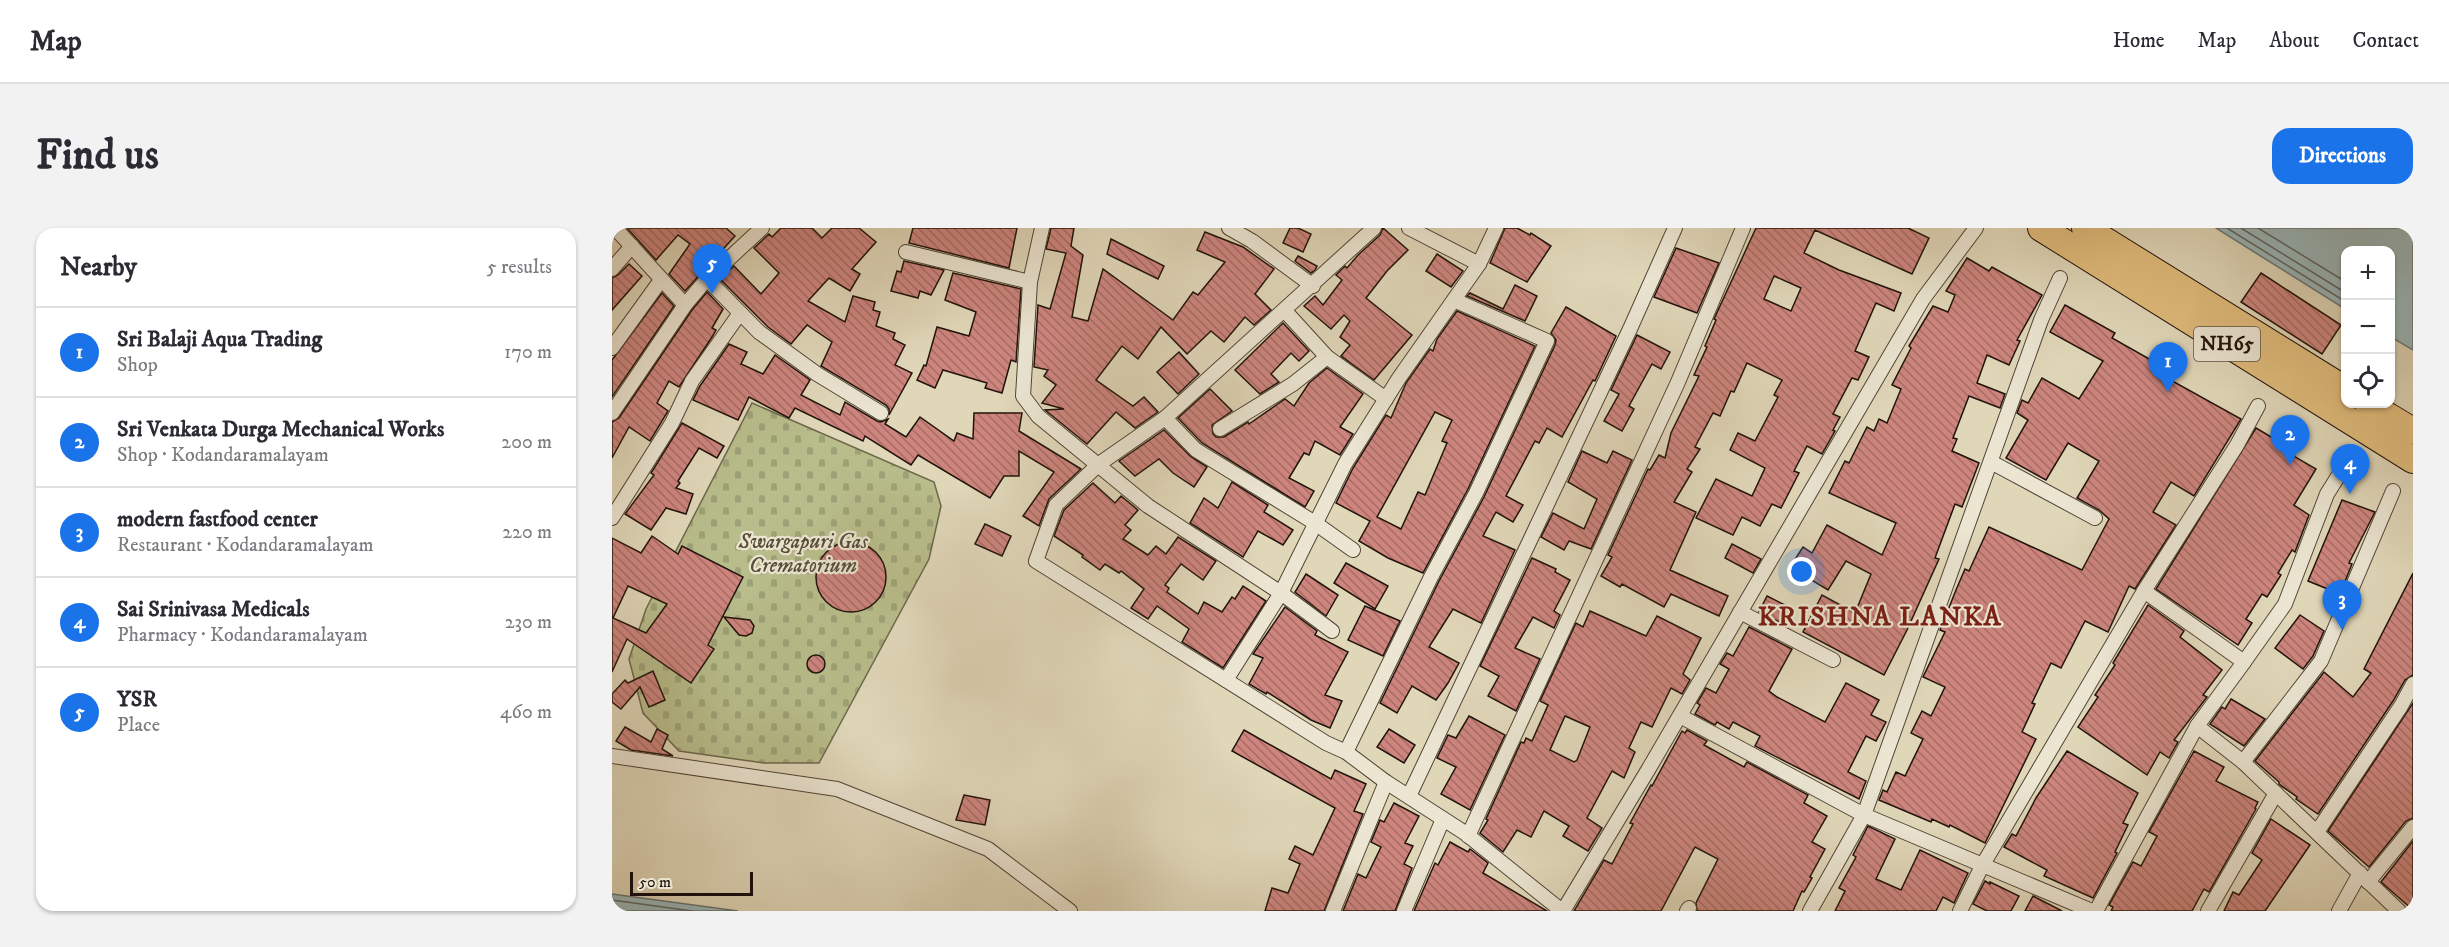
<!DOCTYPE html>
<html lang="en">
<head>
<meta charset="utf-8">
<style>
  :root { --surface:#fff; --page:#f2f2f3; --text:#2b2b33; --muted:#7c7c81; --line:#e1e1e2; --accent:#1a73e8 }
  body { margin:0; font-family:"IM FELL DW Pica",serif; background:var(--page); color:var(--text) }
  .controls { position:absolute; right:18px; top:18px; display:grid; overflow:hidden; border-radius:12px; box-shadow:0 2px 4px #0004 }
  .controls button { width:54px; height:54px; display:grid; place-items:center; padding:0; border:0; border-bottom:2px solid var(--line); background:var(--surface); color:var(--text); font:30px sans-serif }
  .scale { position:absolute; left:18px; bottom:15px; width:123px; box-sizing:border-box; padding-left:6px; border:3px solid #21130b; border-top:0; font-size:16px; line-height:21px; white-space:nowrap; color:#21130b; -webkit-text-stroke:4px #ebe5d2; paint-order:stroke }
  .you { position:absolute; left:1190px; top:344px; width:21px; height:21px; margin:-15px; border:4px solid #fff; border-radius:50%; background:#1a73e8; box-shadow:0 0 0 9px #1a73e833 }
  .badge { display:grid; place-items:center; width:39px; height:39px; border-radius:50%; background:var(--accent); color:#fff; font-size:20px; font-weight:700 }
  .pin { position:absolute; translate:-50% -50px; filter:drop-shadow(0 2px 3px #0008) }
  .pin::after { content:''; position:absolute; top:32px; width:21px; height:18px; background:inherit; clip-path:polygon(0 0,100% 0,50% 100%) }
  .list { margin:0; padding:0; list-style:none }
  h2 { display:flex; justify-content:space-between; align-items:center; height:78px; margin:0; padding:0 24px; font-size:26px }
  h2 small { font-size:20px; font-weight:400; color:var(--muted) }
  .list li { display:grid; grid-template-columns:39px 1fr auto; gap:18px; align-items:center; box-sizing:border-box; height:90px; padding:0 24px; border-top:2px solid var(--line) }
  .list b { display:block; font-size:22px; white-space:nowrap }
  .list p { margin:0; font-size:20px; white-space:nowrap; color:var(--muted) }
  .list em { font-size:20px; font-style:normal; color:var(--muted) }
  .icon { flex:none; width:33px; height:33px; fill:none; stroke:currentColor; stroke-width:2; stroke-linecap:round; stroke-linejoin:round }
  .map { position:relative; flex:none; width:1801px; height:683px; overflow:hidden; border-radius:18px }
  header { display:flex; align-items:center; gap:36px; box-sizing:border-box; height:84px; padding:0 30px; background:var(--surface); border-bottom:2px solid var(--line) }
  header strong { font-size:28px }
  nav { display:flex; gap:33px; margin-inline-start:auto; font-size:21px }
  .intro { display:flex; align-items:center; justify-content:space-between; box-sizing:border-box; height:144px; padding:0 36px }
  h1 { margin:0; font-size:42px }
  .button { padding:15px 27px; border-radius:18px; background:var(--accent); color:#fff; font-size:21px; font-weight:700 }
  main { display:flex; gap:36px; padding:0 36px }
  aside { flex:1; background:var(--surface); border-radius:18px; box-shadow:0 2px 4px #0004 }
  .map>svg:first-child { display:block }
</style>
</head>
<body>
<header>
<strong>Map</strong>
<nav><a>Home</a><a>Map</a><a>About</a><a>Contact</a></nav>
</header>
<div class="intro"><h1>Find us</h1><a class="button">Directions</a></div>
<main>
<aside>
<h2>Nearby<small>5 results</small></h2>
<ul class="list">
<li><span class="badge">1</span><div><b>Sri Balaji Aqua Trading</b><p>Shop</p></div><em>170 m</em></li>
<li><span class="badge">2</span><div><b>Sri Venkata Durga Mechanical Works</b><p>Shop · Kodandaramalayam</p></div><em>200 m</em></li>
<li><span class="badge">3</span><div><b>modern fastfood center</b><p>Restaurant · Kodandaramalayam</p></div><em>220 m</em></li>
<li><span class="badge">4</span><div><b>Sai Srinivasa Medicals</b><p>Pharmacy · Kodandaramalayam</p></div><em>230 m</em></li>
<li><span class="badge">5</span><div><b>YSR</b><p>Place</p></div><em>460 m</em></li>
</ul>
</aside>
<div class="map">
<svg width="1801" height="683" viewBox="0 0 1801 683">
  <defs>
    <pattern id="cemetery-stones" width="16" height="16" patternUnits="userSpaceOnUse" patternTransform="scale(1.5)"><rect width="16" height="16" fill="#b8bd8b"/><path d="M2 7V4a2 2 0 0 1 4 0v3zM10 15v-3a2 2 0 0 1 4 0v3z" fill="#9ea277"/></pattern>
    <pattern id="building-back-hatch" width="6" height="6" patternUnits="userSpaceOnUse" patternTransform="scale(1.5)"><rect width="6" height="6" fill="#cd857e"/><path d="M-1 5l2 2M0 0l6 6M5-1l2 2" fill="none" stroke="#a66c65"/></pattern>
  </defs>
  <rect width="100%" height="100%" fill="#e0d7b9"/>
  <filter id="stains"><feTurbulence type="fractalNoise" baseFrequency=".00333" numOctaves="4"/><feColorMatrix values="0 0 0 0 .2 0 0 0 0 .09 0 0 0 0 .02 0 0 0 .5 -.17"/></filter>
  <radialGradient id="worn" r=".72"><stop offset=".6" stop-color="#630" stop-opacity="0"/><stop offset="1" stop-color="#630" stop-opacity=".3"/></radialGradient>
  <path fill="url(#cemetery-stones)" stroke="#6c684b" stroke-width="1.5" d="M140,175L322,254L329,278L317,331L207,535H152L67,523L31,485L17,431L34,381Z"/>
  <g fill="#99b7ba" stroke="#697574" stroke-width="1.5">
    <path d="M1604,0H1801V122L1779,109L1778,22H1734L1733,81Z"/>
    <path d="M0,666L126,683H0Z"/>
  </g>
  <g fill="none" stroke-linecap="round" stroke-linejoin="round">
    <g stroke="#5d6562" stroke-width="1.5">
      <path d="M1615,0L1734,74"/>
      <path d="M1629,0L1734,65"/>
      <path d="M1646,0L1734,54"/>
      <path d="M0,672L80,683"/>
    </g>
  </g>
  <g fill="url(#building-back-hatch)" stroke="#21130b" stroke-width="1.5" fill-rule="evenodd">
    <path d="M15,0H114L123,8L73,63L57,46L78,16L66,7L44,32Z"/>
    <path d="M169,0H200L210,10L220,0H247L264,14L240,41L248,46L238,63L217,50L196,73L233,94L241,68L263,74L261,82L268,84L264,98L283,105L281,111L293,117L283,137L300,145L277,187V181L274,177L209,138L220,114L195,97L179,116L156,99L108,51L122,38L149,66L167,45L142,20L157,6L160,9Z"/>
    <path d="M301,0H405L397,40L297,15Z"/>
    <path d="M439,0H462L459,18L471,27L460,89L476,93L491,41L561,92L581,64L586,67L613,34L585,22L593,4L631,19L662,41L643,66L659,82L642,97L633,89L612,114L599,103L575,126L549,99L526,131L510,118L484,152L521,178L532,169L546,184L523,200L504,184L475,216L433,182L452,181L430,175L444,157L432,148L436,142L422,139L426,77L438,81L454,25L434,21Z"/>
    <path d="M678,0H686L699,6L691,24L671,15Z"/>
    <path d="M771,0L796,22L775,43L754,70L800,107L762,152L729,128L738,117L728,109L738,93L732,87L719,101L692,78L703,68L711,77L730,52L724,47L733,38L735,40L746,27L768,7Z"/>
    <path d="M893,0H905L918,7L919,5L939,18L915,54L878,35Z"/>
    <path d="M1144,0H1296L1317,10L1300,46L1203,2L1192,25L1227,42L1289,65L1282,83L1264,75L1243,123L1257,129L1246,152L1240,150L1221,186L1228,189L1221,202L1223,203L1210,226L1195,218L1182,243L1187,245L1169,280L1160,276L1148,298L1130,289L1121,307L1084,290L1104,251L1140,268L1153,240L1118,222L1126,205L1143,213L1166,169L1162,167L1170,152L1135,135L1122,164L1119,163L1108,188L1101,185L1083,219L1088,221L1075,241L1080,244L1062,274L1084,284L1058,342L1116,368L1107,388L1059,366L1052,379L1010,356L1008,359L989,348L1000,329L996,327L1036,241L1038,242L1047,227L1053,230L1059,205L1087,148L1082,147L1095,119L1093,118L1104,92L1102,91ZM1162,48L1189,60L1179,83L1152,71Z"/>
    <path d="M499,11L552,38L546,51L495,26Z"/>
    <path d="M1064,20L1107,35L1085,85L1042,69Z"/>
    <path d="M825,26L851,43L839,59L814,43Z"/>
    <path d="M686,28L705,38L703,42L699,45L683,33Z"/>
    <path d="M1355,30L1377,43L1380,39L1430,67L1405,112L1408,113L1397,137L1375,127L1365,155L1393,166L1388,180L1357,168L1341,210L1345,211L1340,223L1367,235L1350,279L1343,276L1323,330L1327,331L1295,402L1272,447L1191,404L1210,367L1243,385L1259,346L1234,333L1216,362L1178,339L1191,319L1200,325L1215,297L1270,327L1284,295L1217,265L1233,233L1237,235L1255,199L1262,203L1267,191L1275,195L1289,161L1280,157L1299,120L1297,118L1321,78L1336,84L1343,67L1334,63Z"/>
    <path d="M292,33L332,42L319,67L308,63L306,70L279,63L285,43L289,44Z"/>
    <path d="M17,36L30,48L0,82V50L6,47Z"/>
    <path d="M341,45L409,61L404,134L399,132L390,165L373,160L375,155L331,142L323,160L305,152L312,137L314,138L325,99L357,108L364,84L333,72Z"/>
    <path d="M1649,45L1729,97L1710,126L1629,74Z"/>
    <path d="M903,57L925,68L913,93L855,68L858,65L891,81Z"/>
    <path d="M95,64L111,81L100,100L104,102L100,109L67,159L57,153L45,175L56,183L38,213L17,199L0,230V194L7,190L80,82Z"/>
    <path d="M50,65L62,78L0,169V132Z"/>
    <path d="M1453,77L1503,105L1500,110L1548,137L1544,144L1629,191L1582,268L1559,254L1541,284L1564,297L1523,361L1517,358L1496,404L1473,393L1449,440L1439,435L1420,475L1423,476L1410,504L1424,511L1373,615L1338,597L1337,599L1320,591L1319,594L1267,572L1271,562L1275,564L1284,544L1293,548L1311,511L1299,505L1310,483L1319,488L1333,459L1311,449L1333,404L1328,402L1344,362L1353,341L1357,343L1377,299L1470,342L1497,291L1487,282L1465,270L1487,233L1456,215L1434,252L1394,230L1416,192L1405,185L1410,172L1416,175L1430,150L1467,171L1491,133L1438,104Z"/>
    <path d="M954,79L1004,108L983,153L981,152L950,209L935,200L927,215L923,213L894,268L911,277L901,294L884,284L871,308L903,322L869,395L841,381L817,419L847,435L836,455L824,472L800,458L785,485L768,475L827,353L872,269L943,117L944,112L939,105Z"/>
    <path d="M845,83L923,118L856,261L811,345L776,330L747,313L758,293L724,275L741,240L774,187L779,190L794,155L818,121L821,123L825,111ZM823,184L840,192L830,213L835,215L813,267L806,264L789,301L765,289Z"/>
    <path d="M671,95L697,123L687,133L679,125L659,146L667,154L648,166L623,142Z"/>
    <path d="M1025,107L1058,124L1049,141L1040,136L1017,178L1022,181L1010,203L992,193L1007,166L999,162Z"/>
    <path d="M117,116L135,124L129,136L151,146L163,127L198,152L189,167L228,187L233,174L265,193L269,194L276,191L273,196L294,209L308,189L342,213L345,205L361,211L362,185H410L407,203L469,241L437,271L427,298L411,288L442,244L407,223V248H392L378,270L306,227L299,237L253,208L251,213L183,180L177,190L137,169L126,192L81,172L88,158Z"/>
    <path d="M567,124L587,146L566,166L545,144Z"/>
    <path d="M715,140L751,166L728,199L741,206L728,227L703,213L697,227L692,225L677,250L702,263L693,279L590,215L566,190L598,161L620,183L600,197L601,206L604,209H612L636,194L637,196L673,171L682,178L697,155Z"/>
    <path d="M70,195L112,218L105,230L87,220L66,253L68,255L64,260L81,266L74,286L54,280L39,302L13,286L42,247L39,245Z"/>
    <path d="M1644,200L1671,216L1668,220L1704,241L1682,277L1697,287L1683,324L1680,322L1666,345L1669,347L1655,369L1650,366L1634,391L1640,395L1626,417L1544,361Z"/>
    <path d="M552,202L578,228L595,239L582,259L561,245L547,231L523,248L507,233Z"/>
    <path d="M970,223L995,235L1001,223L1020,232L979,321L957,313L952,322L929,309L941,285L972,301L985,271L956,254Z"/>
    <path d="M620,254L656,277L652,284L681,302L671,317L646,303L631,329L578,295L592,270L606,280Z"/>
    <path d="M481,255L503,275L509,268L526,282L513,297L519,302L511,311L536,327L544,318L554,326L566,309L604,333L591,352L569,336L553,357L557,360L555,364L586,386L592,374L610,384L620,369L623,371L631,358L654,373L611,440L570,414L577,401L545,378L536,391L519,380L532,361L509,343L507,345L493,336L488,342L470,329L471,327L442,308L452,282Z"/>
    <path d="M1730,272L1763,284L1737,335L1740,336L1728,366L1696,353Z"/>
    <path d="M373,296L399,308L390,328L363,316Z"/>
    <path d="M40,308L66,326L70,318L131,349L96,417L102,421L79,455L15,411L0,444V310L29,325ZM16,358L55,376L34,405L1,390Z"/>
    <circle cx="239" cy="349" r="35"/>
    <path d="M1120,316L1149,331L1141,345L1113,330Z"/>
    <path d="M920,330L944,341L943,344L958,352L942,383L948,387L942,400L921,389L903,420L928,431L904,483L876,468L887,448L868,438Z"/>
    <path d="M734,335L776,358L763,381L722,355Z"/>
    <path d="M1801,345V447L1793,452L1781,473L1706,586L1684,571L1685,569L1667,556V554L1643,533L1712,444L1741,469L1759,445L1752,441Z"/>
    <path d="M694,346L726,367L714,388L683,364Z"/>
    <path d="M1155,368L1175,378L1167,394L1147,384Z"/>
    <path d="M1536,377L1572,403L1568,409L1610,442L1591,467L1595,469L1562,512L1566,514L1557,530L1548,524L1535,547L1466,499L1486,469L1483,467L1503,437L1501,435Z"/>
    <path d="M753,378L788,393L771,428L736,412Z"/>
    <path d="M673,379L705,403L703,407L736,424L713,467L730,473L718,500L699,492L655,464L654,466L637,456L651,430L641,426Z"/>
    <path d="M978,383L1034,408L1045,388L1089,410L1071,446L1078,452L1070,466L1059,460L1040,499L1029,494L1017,520L1023,524L1012,550L1000,543L975,590L990,600L976,623L951,608L957,598L932,583L919,609L905,602L891,624L868,605L876,592L874,591L909,514L912,515L914,510L920,513L936,477L928,473L964,395L971,399ZM953,488L978,499L965,532L962,534L938,522Z"/>
    <path d="M1688,387L1712,403L1701,428L1691,441L1663,420Z"/>
    <path d="M112,389L138,392L142,398L140,405L134,408L127,407Z"/>
    <path d="M1137,399L1180,421L1157,463L1165,469L1213,494L1234,455L1267,472L1259,487L1274,494L1264,513L1254,508L1236,544L1254,553L1247,571L1143,518L1148,508L1121,494L1117,501L1105,494L1103,497L1083,486L1088,477L1085,475L1094,460L1104,465L1117,441L1108,436L1115,425L1121,428Z"/>
    <circle cx="204" cy="436" r="9"/>
    <path d="M41,443L53,472L37,479L28,459L9,481L0,474V466L13,452L16,455Z"/>
    <path d="M1619,471L1653,491L1632,518L1598,496L1610,479L1613,481Z"/>
    <path d="M1801,475V590L1794,593L1757,639L1716,603Z"/>
    <path d="M857,488L893,507L858,582L829,566L844,539L825,530L836,507L844,510Z"/>
    <path d="M13,499L39,514L45,501L56,507L50,521L61,528L19,522L4,513Z"/>
    <path d="M777,501L803,517L792,535L765,519Z"/>
    <path d="M632,502L719,551L723,542L754,556L742,583L751,586L712,683H653L660,660L676,665L688,636L677,631L683,618L701,627L723,580L620,523Z"/>
    <path d="M1075,502L1095,513L1092,517L1132,539L1135,534L1196,567L1192,575L1215,588L1200,614L1213,621L1198,649L1200,650L1192,664L1190,663L1181,683H1085L1084,675L1106,631L1083,619L1049,683H962L992,632L1000,636L1021,596L1018,595L1039,557L1040,558L1070,503L1073,505Z"/>
    <path d="M1455,523L1526,565L1511,595L1516,597L1503,624L1505,625L1481,670L1432,648L1435,642L1392,619L1400,606L1404,608L1424,570Z"/>
    <path d="M1582,523L1612,539L1604,553L1646,574L1643,580L1644,581L1597,664L1592,661L1580,683H1499L1501,679L1497,677L1521,634L1529,638L1545,608L1537,604Z"/>
    <path d="M352,567L378,572L373,597L344,592Z"/>
    <path d="M782,575L807,588L793,615L801,618L792,636L800,640L783,683H731L746,646L754,650L769,619L759,614L768,592L772,594Z"/>
    <path d="M1659,591L1698,617L1653,683H1612L1621,664L1627,667L1650,632L1640,625Z"/>
    <path d="M1256,598L1283,611L1264,651L1289,662L1308,622L1356,645L1342,675L1331,669L1324,683H1223L1233,663L1227,660L1244,629L1241,627Z"/>
    <path d="M1801,613V682L1769,654Z"/>
    <path d="M838,614L856,624L858,621L876,635L871,645L935,683H802L823,635L826,637Z"/>
    <path d="M1373,653L1378,656V654L1407,668L1399,683H1375L1361,676Z"/>
    <path d="M1421,668L1450,683H1413Z"/>
  </g>
  <g fill="none" stroke-linecap="round" stroke-linejoin="round">
    <g stroke="#514436" stroke-width="16">
      <g id="street">
        <path d="M3,0L73,77"/>
        <path d="M430,0L418,54L411,168L426,188L536,278L669,365L614,452"/>
        <path d="M617,0L640,13L701,58"/>
        <path d="M762,0L553,190L487,236L444,277L424,333L714,515L734,524L774,554L853,605L950,683"/>
        <path d="M797,0L867,36"/>
        <path d="M294,24L418,54"/>
        <path d="M0,41L20,18"/>
        <path d="M1448,50L1429,92L1252,587L1480,683"/>
        <path d="M95,51L147,104L205,146L269,185"/>
        <path d="M673,83L715,129L774,171"/>
        <path d="M0,120L49,52"/>
        <path d="M1646,178L1625,217L1532,363L1632,434L1585,498L1631,534L1787,683"/>
        <path d="M0,185L73,77L95,51L150,0"/>
        <path d="M553,190L584,222L703,295L741,322"/>
        <path d="M608,201L681,156L715,129"/>
        <path d="M1379,234L1483,290"/>
        <path d="M0,290L60,195L80,153L128,85"/>
        <path d="M1128,384L1221,432"/>
        <path d="M720,403L669,365L733,236L787,150L867,36L884,0"/>
        <path d="M1632,434L1673,376L1715,266L1737,231"/>
        <path d="M1068,488L1252,587L1198,683"/>
        <path d="M734,524L819,349L864,265L935,113L842,72"/>
        <path d="M0,528L225,561L376,621L458,683"/>
        <path d="M1631,534L1709,433L1781,263"/>
        <path d="M797,568L1018,101L1063,0"/>
        <path d="M1705,604L1789,478L1801,456"/>
        <path d="M856,608L1066,154L1131,0"/>
        <path d="M1756,654L1801,599"/>
        <path d="M721,683L774,554"/>
        <path d="M792,683L831,591"/>
        <path d="M951,683L1036,542L1311,71L1364,0"/>
        <path d="M1075,683L1077,680"/>
        <path d="M1348,683L1370,638L1532,363"/>
        <path d="M1484,683L1585,498"/>
        <path d="M1596,683L1664,565"/>
        <path d="M1727,683L1748,645"/>
      </g>
    </g>
    <g stroke="#21130b" stroke-width="28">
      <g id="highway">
        <path d="M1429,0L1801,232"/>
        <path d="M1473,0L1734,162"/>
        <path d="M1756,176L1801,203"/>
      </g>
    </g>
    <use href="#street" stroke="#ebe5d2" stroke-width="14"/>
    <use href="#highway" stroke="#e0bc7c" stroke-width="26"/>
  </g>
  <g text-anchor="middle" dominant-baseline="central" stroke-width="4.5" stroke-linejoin="round" paint-order="stroke">
    <rect fill="#ebe5d2" stroke="#5e5247" stroke-width="1.5" x="1582" y="99" width="66" height="34" rx="4.5"/>
    <g font-size="20" font-weight="bold" fill="#21130b">
      <text x="1615" y="116">NH65</text>
    </g>
    <g font-size="21" font-style="italic" fill="#564e38" stroke="#ebe5d2">
      <text x="191" y="314">Swargapuri Gas<tspan x="191" dy="24">Crematorium</tspan></text>
    </g>
    <g font-size="27" font-weight="bold" letter-spacing="1.5" fill="#7a1f14" stroke="#ebe5d2">
      <text x="1268" y="389">KRISHNA LANKA</text>
    </g>
  </g>
  <rect width="100%" height="100%" filter="url(#stains)"/>
  <rect width="100%" height="100%" fill="url(#worn)"/>
</svg>
<div class="controls">
<button>+</button>
<button>−</button>
<button><svg class="icon" aria-label="locate" viewBox="0 0 24 24"><circle cx="12" cy="12" r="6"/><path d="M12 2v4M12 18v4M2 12h4M18 12h4"/></svg></button>
</div>
<div class="scale">50 m</div>
<div class="you"></div>
<div class="pin badge" style="left:1556px;top:164px">1</div>
<div class="pin badge" style="left:1678px;top:237px">2</div>
<div class="pin badge" style="left:1730px;top:402px">3</div>
<div class="pin badge" style="left:1738px;top:266px">4</div>
<div class="pin badge" style="left:100px;top:66px">5</div>
</div>
</main>
</body>
</html>
